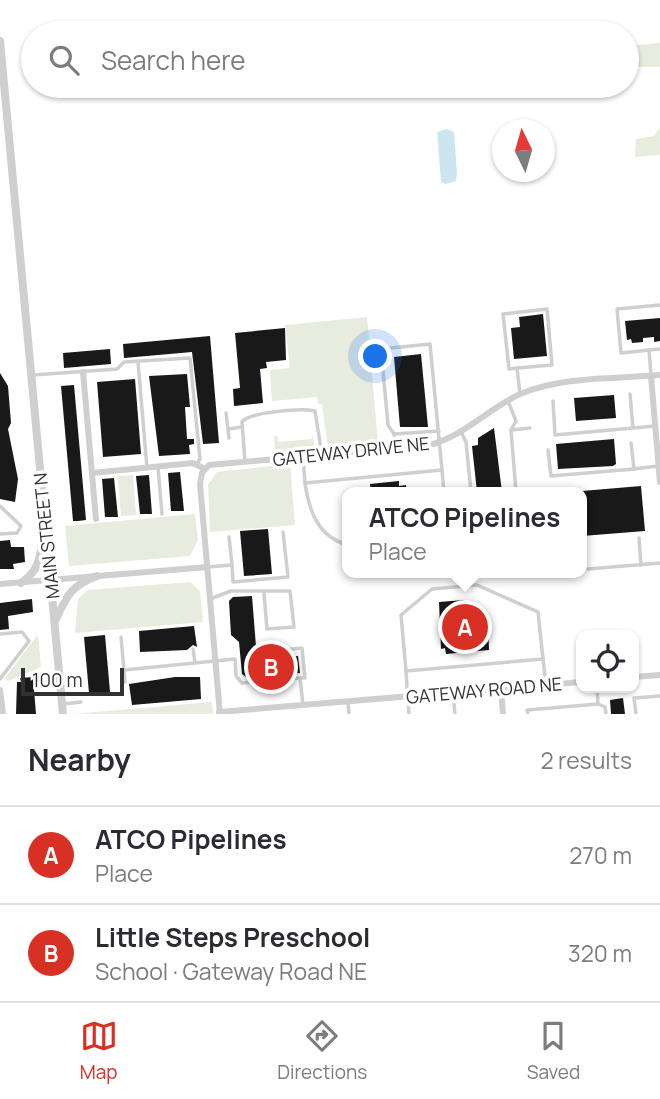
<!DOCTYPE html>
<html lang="en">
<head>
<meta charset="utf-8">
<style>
  :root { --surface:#fff; --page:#f7f7f7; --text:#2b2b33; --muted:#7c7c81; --line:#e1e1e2; --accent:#d93025 }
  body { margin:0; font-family:Manrope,sans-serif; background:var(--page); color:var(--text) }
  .controls { position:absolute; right:21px; bottom:21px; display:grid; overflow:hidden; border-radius:14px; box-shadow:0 2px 5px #0004 }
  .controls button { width:63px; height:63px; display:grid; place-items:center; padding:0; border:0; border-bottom:2px solid var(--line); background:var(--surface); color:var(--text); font:35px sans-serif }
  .compass { position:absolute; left:492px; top:119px; width:63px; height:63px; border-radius:50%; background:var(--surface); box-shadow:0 2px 5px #0004; rotate:355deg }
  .scale { position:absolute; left:21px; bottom:18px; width:103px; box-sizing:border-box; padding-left:7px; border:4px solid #323232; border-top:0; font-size:19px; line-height:24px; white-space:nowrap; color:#323232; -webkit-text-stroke:5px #fff; paint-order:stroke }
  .you { position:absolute; left:376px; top:357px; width:24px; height:24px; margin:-18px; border:5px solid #fff; border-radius:50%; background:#1a73e8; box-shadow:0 0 0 10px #1a73e833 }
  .badge { display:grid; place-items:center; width:46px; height:46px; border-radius:50%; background:var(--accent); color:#fff; font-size:23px; font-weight:700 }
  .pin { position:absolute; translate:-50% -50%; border:4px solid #fff; box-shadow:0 2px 7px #0006 }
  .popup { position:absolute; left:342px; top:487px; width:245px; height:91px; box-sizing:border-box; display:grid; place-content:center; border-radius:14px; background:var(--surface); filter:drop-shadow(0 2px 5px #0005); font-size:23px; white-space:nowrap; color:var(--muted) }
  .popup b { font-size:26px; color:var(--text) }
  .popup::after { content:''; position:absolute; left:50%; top:100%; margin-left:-14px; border:14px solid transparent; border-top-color:var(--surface) }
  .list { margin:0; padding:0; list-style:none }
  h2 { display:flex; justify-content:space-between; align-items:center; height:91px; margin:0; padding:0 28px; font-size:30px }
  h2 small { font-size:23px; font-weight:400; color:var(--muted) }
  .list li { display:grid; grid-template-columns:46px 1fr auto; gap:21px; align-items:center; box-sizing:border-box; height:98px; padding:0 28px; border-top:2px solid var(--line) }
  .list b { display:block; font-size:26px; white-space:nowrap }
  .list p { margin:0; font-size:23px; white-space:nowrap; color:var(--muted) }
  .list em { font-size:23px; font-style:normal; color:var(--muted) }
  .icon { flex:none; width:38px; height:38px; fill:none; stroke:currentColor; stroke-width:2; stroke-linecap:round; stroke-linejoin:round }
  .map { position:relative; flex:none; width:660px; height:714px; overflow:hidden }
  .search { position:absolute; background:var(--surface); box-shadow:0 2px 5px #0004; left:21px; right:21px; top:21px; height:77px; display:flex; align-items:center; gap:18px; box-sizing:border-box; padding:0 24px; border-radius:38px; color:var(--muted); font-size:26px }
  .sheet { height:287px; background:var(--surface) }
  nav { display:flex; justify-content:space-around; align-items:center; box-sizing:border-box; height:98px; border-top:2px solid var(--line); background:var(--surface); font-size:19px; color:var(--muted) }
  nav a { display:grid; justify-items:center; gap:4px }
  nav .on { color:var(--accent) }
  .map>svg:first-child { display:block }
</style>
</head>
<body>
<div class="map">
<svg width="660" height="714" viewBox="0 0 660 714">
  <rect width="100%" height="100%" fill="#fff"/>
  <g fill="#e7ecde">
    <path d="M660,43V67H627V46Z"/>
    <path d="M660,127V155L635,157L636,139L654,136Z"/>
    <path d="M367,317L378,443L328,447L322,404H318L317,397L272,401L270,370L290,368L285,325Z"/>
    <path d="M313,433L314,449L275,452L274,436H277L279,442L312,439Z"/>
    <path d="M290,464L295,525L210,532L208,485L217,472Z"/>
    <path d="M133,475L136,515L121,516L118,476Z"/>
    <path d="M195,514L198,540L190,556L69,566L65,526Z"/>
    <path d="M190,582L200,591L203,622L75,633L78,599L88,590Z"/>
    <path d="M38,634L41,667L8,681L5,678Z"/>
    <path d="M212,702L213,714H73L211,702Z"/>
  </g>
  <path fill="#cde5ee" d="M447,129L454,132L457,174L456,181L446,184L441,182L437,132Z"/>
  <g fill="#191919">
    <path d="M543,314L547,356L514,359L511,328L520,327L519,317Z"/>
    <path d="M660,318V341L654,342V337L643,338V342L632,343L631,339L627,340L625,321Z"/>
    <path d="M285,328L286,360L266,362L267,368L260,369L263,403L234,406L233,389L240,388L235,333Z"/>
    <path d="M210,336L219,443L203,444L192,352L124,358L123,344Z"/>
    <path d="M110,349L111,364L64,368L63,353Z"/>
    <path d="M421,354L428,427H400L394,357Z"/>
    <path d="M0,373L8,386L11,423L8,429L18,479L15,502L0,499Z"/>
    <path d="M187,374L190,407H185L187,439H194V444L189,445L190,454L159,456L149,376Z"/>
    <path d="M135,379L141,454L103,457L97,382Z"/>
    <path d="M74,385L86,520L78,521H73L61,386Z"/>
    <path d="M614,395L616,418L576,421L574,398Z"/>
    <path d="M494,428L502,492H477L472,446L478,445V438Z"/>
    <path d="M614,439L616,464L613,466L558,469L556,444Z"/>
    <path d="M180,472L184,511H171L168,473Z"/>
    <path d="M149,475L152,514H140L136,476Z"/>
    <path d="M114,478L118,517H105L102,479Z"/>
    <path d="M399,481V486L406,485L407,492H371L370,484Z"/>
    <path d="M641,486L645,531L582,536V491Z"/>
    <path d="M268,529L272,574L244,576L240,531Z"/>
    <path d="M10,540L11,547H24L25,562L13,564L14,569H0V541Z"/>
    <path d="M252,596L257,659L298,656L300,673L246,677L242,674L239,642L231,635L229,601L233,597Z"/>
    <path d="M32,599L33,612L8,616L9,629L0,630V603Z"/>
    <path d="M464,600L466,624L488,622L489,650L446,654L445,648L441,649L439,602Z"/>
    <path d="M194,626L197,647L193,645L187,650L140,652L139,631Z"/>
    <path d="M105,635L110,692L89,693L84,637Z"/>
    <path d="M33,677L36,714H16L17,682H21L20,678Z"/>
    <path d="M175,677H200L201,699L132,705L129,684Z"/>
    <path d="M623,698L625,714H611L610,700Z"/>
  </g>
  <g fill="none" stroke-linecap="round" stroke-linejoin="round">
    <g stroke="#cfcfcf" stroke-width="3.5">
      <path d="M649,350L621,353L617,309L660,305"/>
      <path d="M138,362L147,468"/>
      <path d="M517,368L552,365L547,309L503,314L509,369L517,368L520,394"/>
      <path d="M33,375L117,369L124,362L190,358L200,459L197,464"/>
      <path d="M651,375L649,350L660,349"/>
      <path d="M630,394L633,428L655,426"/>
      <path d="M508,401L516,421L511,430"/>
      <path d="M553,401L555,435L633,428"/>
      <path d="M226,413L229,438"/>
      <path d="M228,429L242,427"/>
      <path d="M461,432L466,442L471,492"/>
      <path d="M394,434L439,431"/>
      <path d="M631,443L634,469L658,466"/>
      <path d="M548,450L551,476L634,469"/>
      <path d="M303,457L305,483L442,470L430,344L381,349L388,425L394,434L396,447"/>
      <path d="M245,462L242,422C249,412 302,408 315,411L322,455"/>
      <path d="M158,467L162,514"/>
      <path d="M442,470L444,492"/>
      <path d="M305,483C309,511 318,537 348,545"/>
      <path d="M516,492L511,430L530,428"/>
      <path d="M0,506L21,526L17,533L0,534"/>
      <path d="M639,538L641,565"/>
      <path d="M232,565L233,582L288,577L283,532"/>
      <path d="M208,567L232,565L229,537"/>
      <path d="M588,569L660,563"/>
      <path d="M210,599L231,591H290L294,627L267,629L264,594"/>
      <path d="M0,634L22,632L29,641L0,679"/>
      <path d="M121,637L125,682"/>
      <path d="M193,649L195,663"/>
      <path d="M262,652L302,648L305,678H300"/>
      <path d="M124,670L235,659L236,676L242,683L300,678L303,705"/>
      <path d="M406,671L401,615L432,589L477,585L538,612L543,659"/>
      <path d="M453,693L455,714"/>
      <path d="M348,702L349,714"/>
      <path d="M63,704L81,702"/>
      <path d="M598,704L605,707L606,714"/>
      <path d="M409,714L406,671L543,659L546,685"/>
      <path d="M528,714L527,710L598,704L597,688"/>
      <path d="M636,714L634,698L660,696"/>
    </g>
    <g stroke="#cfcfcf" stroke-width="6">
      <path d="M83,372L96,519"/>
      <path d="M651,376L660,482"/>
      <path d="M92,473L193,463L205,469"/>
      <path d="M0,584L208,567"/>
      <path d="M634,677L660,675"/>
      <path d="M501,689L503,714"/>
      <path d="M0,690L3,714"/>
      <path d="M219,712L581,682"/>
      <path d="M220,714L200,484L202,473L209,465L430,445C465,435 488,409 520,394C562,376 615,379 660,375"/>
    </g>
    <g stroke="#cfcfcf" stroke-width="8">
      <path d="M0,41L63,714"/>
      <path d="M21,583C39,571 40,558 43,538"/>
      <path d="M56,619C67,595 72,585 97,576"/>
    </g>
  </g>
  <g text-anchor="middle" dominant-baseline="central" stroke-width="7" stroke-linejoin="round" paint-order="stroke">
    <g font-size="18" fill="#323232" stroke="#fff">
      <text transform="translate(351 451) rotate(-6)">GATEWAY DRIVE NE</text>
      <text transform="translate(46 536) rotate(-96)">MAIN STREET N</text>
      <text transform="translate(484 690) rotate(-5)">GATEWAY ROAD NE</text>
    </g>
  </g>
</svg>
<div class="controls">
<button><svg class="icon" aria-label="locate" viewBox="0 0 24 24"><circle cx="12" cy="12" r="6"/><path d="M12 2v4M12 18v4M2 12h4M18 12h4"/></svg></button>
</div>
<svg class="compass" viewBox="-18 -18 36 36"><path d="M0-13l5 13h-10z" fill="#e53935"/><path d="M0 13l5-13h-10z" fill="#7c7c81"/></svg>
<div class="scale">100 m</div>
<div class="you"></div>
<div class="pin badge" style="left:465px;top:627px">A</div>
<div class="popup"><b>ATCO Pipelines</b>Place</div>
<div class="pin badge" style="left:271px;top:667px">B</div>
<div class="search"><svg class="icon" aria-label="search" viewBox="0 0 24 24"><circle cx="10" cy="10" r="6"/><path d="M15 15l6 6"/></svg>Search here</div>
</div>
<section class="sheet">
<h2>Nearby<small>2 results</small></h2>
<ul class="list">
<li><span class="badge">A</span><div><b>ATCO Pipelines</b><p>Place</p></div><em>270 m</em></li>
<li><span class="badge">B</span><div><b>Little Steps Preschool</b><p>School · Gateway Road NE</p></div><em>320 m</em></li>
</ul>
</section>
<nav>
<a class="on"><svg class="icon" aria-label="map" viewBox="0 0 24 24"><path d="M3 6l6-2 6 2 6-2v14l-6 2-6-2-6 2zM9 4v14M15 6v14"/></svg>Map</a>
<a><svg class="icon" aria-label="directions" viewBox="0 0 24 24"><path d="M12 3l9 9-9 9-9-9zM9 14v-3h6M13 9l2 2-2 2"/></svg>Directions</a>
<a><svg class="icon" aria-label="saved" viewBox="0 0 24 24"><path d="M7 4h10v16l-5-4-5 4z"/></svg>Saved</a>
</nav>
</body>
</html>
